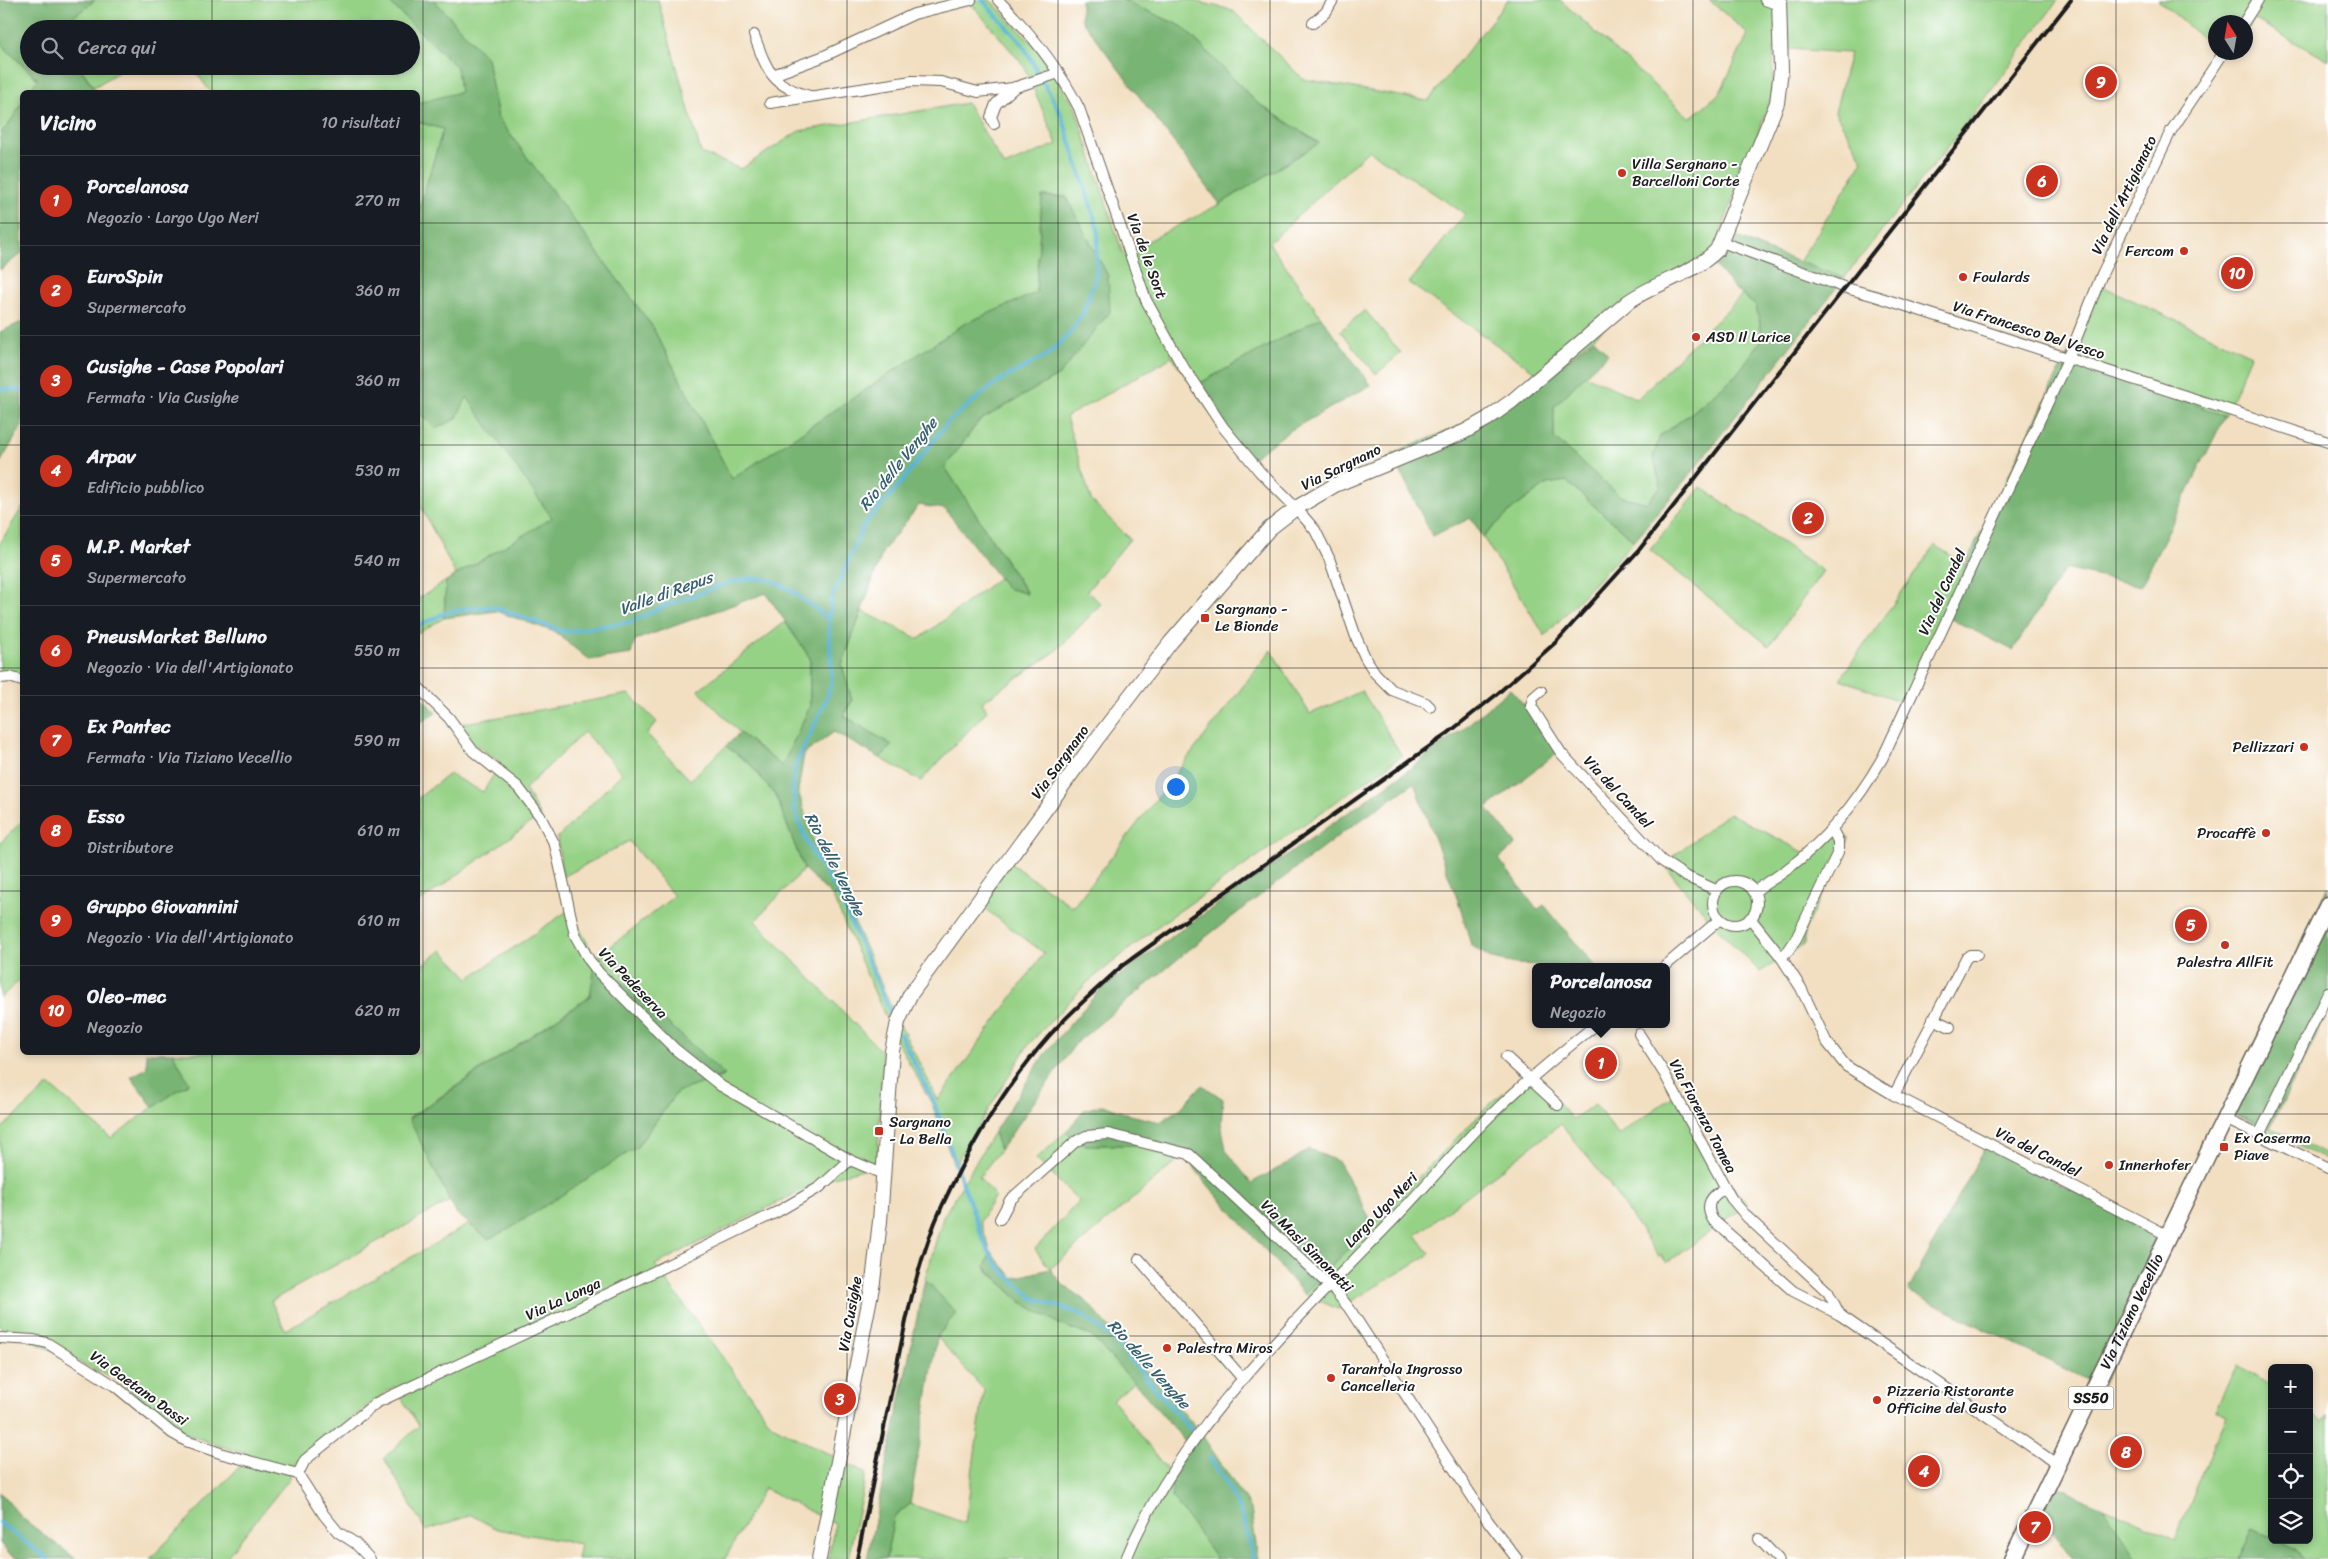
<!DOCTYPE html>
<html lang="it">
<head>
<meta charset="utf-8">
<style>
  :root { --surface:#171b24; --page:#242831; --text:#f1f3f6; --muted:#9ea1a6; --line:#363941; --accent:#c8321e }
  body { margin:0; font-family:Sriracha,sans-serif; background:var(--page); color:var(--text) }
  .controls { position:absolute; right:15px; bottom:15px; display:grid; overflow:hidden; border-radius:8px; box-shadow:0 2px 8px #0003 }
  .controls button { width:45px; height:45px; display:grid; place-items:center; padding:0; border:0; border-bottom:1px solid var(--line); background:var(--surface); color:var(--text); font:25px sans-serif }
  .compass { position:absolute; left:2208px; top:15px; width:45px; height:45px; border-radius:50%; background:var(--surface); box-shadow:0 2px 8px #0003; rotate:349deg }
  .you { position:absolute; left:1175px; top:786px; width:18px; height:18px; margin:-12px; border:4px solid #fff; border-radius:50%; background:#1a73e8; box-shadow:0 0 0 8px #1a73e833 }
  .badge { display:grid; place-items:center; width:32px; height:32px; border-radius:50%; background:var(--accent); color:#fff; font-size:16px; font-weight:700 }
  .pin { position:absolute; translate:-50% -50%; border:2px solid #fff; box-shadow:0 1px 5px #0006 }
  .popup { position:absolute; left:1532px; top:963px; width:138px; height:65px; box-sizing:border-box; display:grid; place-content:center; border-radius:8px; background:var(--surface); filter:drop-shadow(0 1px 4px #0005); font-size:16px; white-space:nowrap; color:var(--muted) }
  .popup b { font-size:19px; color:var(--text) }
  .popup::after { content:''; position:absolute; left:50%; top:100%; margin-left:-10px; border:10px solid transparent; border-top-color:var(--surface) }
  .list { margin:0; padding:0; list-style:none }
  h2 { display:flex; justify-content:space-between; align-items:center; height:65px; margin:0; padding:0 20px; font-size:21px }
  h2 small { font-size:16px; font-weight:400; color:var(--muted) }
  .list li { display:grid; grid-template-columns:32px 1fr auto; gap:15px; align-items:center; box-sizing:border-box; height:90px; padding:0 20px; border-top:1px solid var(--line) }
  .list b { display:block; font-size:19px; white-space:nowrap }
  .list p { margin:0; font-size:16px; white-space:nowrap; color:var(--muted) }
  .list em { font-size:16px; font-style:normal; color:var(--muted) }
  .icon { flex:none; width:28px; height:28px; fill:none; stroke:currentColor; stroke-width:2; stroke-linecap:round; stroke-linejoin:round }
  .map { position:relative; flex:none; width:2328px; height:1559px; overflow:hidden }
  .search { position:absolute; background:var(--surface); box-shadow:0 2px 8px #0003; left:20px; top:20px; width:400px; height:55px; display:flex; align-items:center; gap:12px; box-sizing:border-box; padding:0 18px; border-radius:28px; color:var(--muted); font-size:19px }
  .panel { position:absolute; background:var(--surface); box-shadow:0 2px 8px #0003; left:20px; top:90px; width:400px; height:965px; border-radius:8px }
  .map>svg:first-child { display:block }
</style>
</head>
<body>
<div class="map">
<svg width="2328" height="1559" viewBox="0 0 2328 1559">
  <rect width="100%" height="100%" fill="#fff"/>
  <filter id="ink" filterUnits="userSpaceOnUse"><feTurbulence type="fractalNoise" baseFrequency=".02" numOctaves="2"/><feDisplacementMap in="SourceGraphic" scale="10" xChannelSelector="R" yChannelSelector="G"/><feConvolveMatrix kernelMatrix="1 2 1 2 8 2 1 2 1" color-interpolation-filters="sRGB"/></filter>
  <filter id="wash" filterUnits="userSpaceOnUse"><feTurbulence type="fractalNoise" baseFrequency=".0096" numOctaves="4" result="noise"/><feDisplacementMap in="SourceGraphic" scale="20" xChannelSelector="R" yChannelSelector="G"/><feGaussianBlur stdDeviation="1.12" result="paint"/><feColorMatrix in="noise" values="0 0 0 0 0 0 0 0 0 0 0 0 0 0 0 0 0 1.4 0 .05"/><feComposite in="paint" operator="in"/></filter>
  <g filter="url(#wash)">
    <rect width="100%" height="100%" fill="#f2dfc1"/>
    <g fill="#96d286" stroke="#597751" fill-rule="evenodd">
      <path d="M95,0H387L457,67L460,93L418,103V92H214L208,89L192,66H411V29H58Z"/>
      <path d="M434,0H658L701,153L741,169L799,131L967,103L1004,166L1057,144L1024,66L968,0H990L1036,47L1075,107L1123,254L1220,204L1319,143L1256,102L1183,27L1123,0H1190L1232,10L1303,79L1428,101L1508,0H1560L1690,118L1720,93L1748,34L1709,0H2058L1971,118L1844,278L1799,262L1863,161L1835,112L1850,53L1774,48L1772,96L1710,260L1641,297L1545,379L1409,283L1465,214L1369,150L1269,243L1321,317L1193,387L1172,357L1066,417L1091,500L1130,539L1087,591L1101,604L1056,651L982,702L987,711L921,781L880,758L892,745L843,716L852,701L842,665L862,611L919,639L999,578L1007,588L1027,593L945,467L979,421L1059,375L1067,197L1042,196L1036,293L964,324L732,479L652,326L498,118L487,58Z"/>
      <path d="M2158,0H2328V61L2254,19L2246,32V22H2216L2215,49Z"/>
      <path d="M0,39L7,50L38,80L29,92H22C22,109 12,122 0,133Z"/>
      <path d="M79,66H128L94,87Z"/>
      <path d="M418,122L443,129L418,213Z"/>
      <path d="M2102,286L2251,355L2225,416L2067,355Z"/>
      <path d="M1742,295L1756,306L1763,338L1737,375L1694,411L1660,436L1653,457L1661,486L1647,503L1620,496L1554,438V407L1585,375L1637,399Z"/>
      <path d="M1365,310L1401,353L1376,374L1340,331Z"/>
      <path d="M467,396L553,518L456,575L418,501V412L436,428L456,419Z"/>
      <path d="M1566,481L1634,541L1545,636L1483,537L1514,508L1547,484Z"/>
      <path d="M1701,487L1823,571L1769,646L1650,550Z"/>
      <path d="M22,508V677L0,672V543Z"/>
      <path d="M1935,545L1965,565L1945,616L1905,703L1840,679Z"/>
      <path d="M446,581L444,618L418,633V599Z"/>
      <path d="M785,622L810,658V706L782,766L740,733L698,690Z"/>
      <path d="M1271,650L1310,714L1362,691L1402,756L1162,923L1088,982L1028,1045L960,1156L955,1168L932,1104L891,1030L833,897L840,890L893,1011L938,1100L1044,953L980,905L1010,863L1073,907Z"/>
      <path d="M629,694L657,722L647,734L690,780L726,746L751,765L776,796L804,869L755,921L883,1053L877,1165L820,1181L655,1265L772,1425L866,1473L848,1559H828L835,1524L764,1488L725,1559H577L580,1544L497,1529L471,1515L426,1531L384,1458L419,1426L394,1386L292,1464L290,1478L225,1559H150L250,1456L185,1434L114,1378L0,1327V1130L49,1085L111,1138L153,1107L189,1083L173,1053L418,1052V968L442,950L469,978L569,910L596,958L674,896L629,841L563,877L557,838L622,773L584,732L525,789L540,816L418,903V798L449,774L483,792L501,763L448,726ZM590,996L724,1076L677,1092L637,1147L488,1239L469,1224L285,1330L271,1301L450,1201L409,1118Z"/>
      <path d="M1729,813L1809,855L1836,831L1849,837L1805,929L1804,944L1760,972L1714,925L1663,864Z"/>
      <path d="M22,821V978L0,998V843Z"/>
      <path d="M1528,1072L1573,1119L1595,1104L1618,1135L1679,1092C1698,1130 1717,1174 1748,1204L1667,1263L1661,1255L1659,1257L1606,1180L1561,1124L1416,1235L1430,1254L1338,1309L1304,1294L1490,1104Z"/>
      <path d="M2236,1115L2271,1127L2328,1156V1161Z"/>
      <path d="M994,1132L1000,1150L979,1177L995,1196L980,1221L991,1252L985,1268L1020,1301L1061,1325L1091,1336L1134,1382L1113,1400L1171,1475L1200,1533L1217,1559H886L894,1517L910,1504L965,1523L984,1390L937,1337L956,1313L925,1279L943,1217Z"/>
      <path d="M1066,1132L1086,1145H1176L1184,1155L1050,1269L1035,1249L1079,1201L1036,1159Z"/>
      <path d="M2238,1365L2272,1387V1538L2252,1528L2238,1559H2137L2103,1507L2176,1539L2226,1415L2215,1410Z"/>
      <path d="M2309,1412L2324,1422L2328,1415V1559H2303L2297,1551L2276,1540H2309Z"/>
    </g>
    <g fill="#78b473" stroke="#4a6848">
      <path d="M0,0H95L58,29H29V66H79L96,92H29L38,79L7,50L0,39Z"/>
      <path d="M387,0H434L487,58L498,118L652,326L732,479L964,324L1036,293L1042,196L1066,197L1108,276L1110,312L1059,375L979,421L945,467L1027,594L1007,588L945,509L919,505L883,551L842,665L852,701L843,715L892,745L880,758L834,732L804,754L798,791L815,845L840,890L833,897L804,869L776,796L751,765L726,746L740,733L782,766L810,706V658L766,593L635,640L631,654L589,660L555,632L496,611L444,618L446,581L552,518L467,397L456,419L436,428L418,412V213L443,129L418,122V103L460,92L457,67Z"/>
      <path d="M1081,0H1123L1183,27L1256,102L1319,143L1220,204L1081,19Z"/>
      <path d="M22,103V253L0,270V133L8,125Z"/>
      <path d="M1729,233L1764,249L1844,278L1692,472L1634,541L1566,481L1547,484L1514,508L1483,537L1471,518L1432,536L1392,454L1457,427L1528,394L1594,339L1608,354L1575,385L1554,407V438L1620,496L1647,503L1661,486L1653,457L1660,436L1694,411L1736,375L1763,338L1756,306L1736,290L1710,260Z"/>
      <path d="M1321,317L1371,385L1289,431L1246,463L1193,387Z"/>
      <path d="M22,322V426L0,463V332Z"/>
      <path d="M2067,355L2225,416L2141,586L2065,569L2013,650L1945,616L1965,565Z"/>
      <path d="M1510,689L1563,748L1487,808L1516,844L1499,859L1537,910L1544,905L1596,967L1516,964L1492,959L1471,945L1460,906L1414,783L1345,831L1190,949L1076,1043L1000,1150L994,1132L1046,1052L1099,991L1171,937L1410,769L1465,727Z"/>
      <path d="M418,694L436,713L418,724Z"/>
      <path d="M2328,887V1010L2271,1127L2236,1114L2226,1103Z"/>
      <path d="M596,958L725,1075L677,1092L637,1147L509,1229L488,1239L456,1213L409,1119L590,996Z"/>
      <path d="M146,1053H173L189,1083L153,1107L131,1077L147,1068Z"/>
      <path d="M1202,1085L1223,1099L1221,1123L1226,1150L1251,1183L1290,1162L1309,1149L1339,1162L1373,1224L1304,1294L1208,1185L1176,1145H1086L1066,1132L1084,1110L1103,1105L1130,1115L1160,1122L1181,1108Z"/>
      <path d="M1985,1147L2174,1240L2101,1387L1908,1291Z"/>
      <path d="M991,1252L1013,1278L1050,1269L1063,1285L1087,1302L1200,1432L1251,1509L1258,1559H1217L1172,1497L1171,1475L1190,1447L1141,1390L1091,1336L1061,1325L1020,1301L985,1267Z"/>
      <path d="M925,1279L956,1313L937,1337L910,1504L894,1517L886,1559H867Z"/>
      <path d="M2054,1486L2103,1507L2137,1559H2073L2040,1515Z"/>
      <path d="M0,1492L22,1518L76,1559H19L8,1553L0,1543Z"/>
      <path d="M2252,1528L2272,1538V1540C2283,1540 2296,1550 2303,1559H2238Z"/>
    </g>
    <g fill="none" stroke-linecap="round" stroke-linejoin="round">
      <g stroke="#57b3d5" stroke-width="4">
        <path d="M0,389L22,390"/>
        <path d="M418,626L445,613L470,608L493,607L565,632L589,628L631,622L665,606L731,582L753,578L771,580L789,589L829,619"/>
        <path d="M894,1021L838,893L809,847L795,812L793,787L795,766L825,703L832,681L829,619L832,598L864,525L896,489L949,421L997,382L1048,355L1070,333L1083,313L1096,277L1098,229L1062,116L1023,45L982,0"/>
        <path d="M900,1034L935,1105L982,1237L992,1258L1004,1272L1033,1298L1081,1314L1113,1339L1191,1430"/>
        <path d="M1210,1458C1234,1495 1246,1516 1253,1559"/>
        <path d="M0,1523L48,1559"/>
      </g>
    </g>
  </g>
  <g filter="url(#ink)">
    <g fill="none" stroke-linecap="round" stroke-linejoin="round">
      <g stroke="#676056" stroke-width="12">
        <g id="street">
          <path d="M998,0C1030,32 1058,67 1079,108L1146,300L1180,362L1223,427L1260,472L1296,508L1315,530L1329,558L1356,637L1365,657L1375,673L1392,690L1426,703L1430,707"/>
          <path d="M1765,0L1773,3L1779,1"/>
          <path d="M2244,22L2258,0"/>
          <path d="M1313,23L1326,12L1333,0"/>
          <path d="M754,35C767,70 771,86 810,96"/>
          <path d="M773,75L822,57L914,14L971,0"/>
          <path d="M770,103L912,81L941,82L978,92L1013,88L1059,73"/>
          <path d="M994,124L991,117L996,104L1015,87"/>
          <path d="M1722,242L1846,288L1875,296L2328,442"/>
          <path d="M0,678L10,677L22,681"/>
          <path d="M418,687L449,718L473,751L518,787L540,816L555,845L575,935L589,960L599,973L675,1049L721,1086L850,1160L878,1172H883"/>
          <path d="M1541,691L1533,698L1531,706L1561,753L1662,861L1685,876L1716,890"/>
          <circle cx="1735" cy="903" r="22"/>
          <path d="M1754,892C1764,884 1776,878 1786,870C1827,840 1858,801 1883,757L2068,359L2102,274L2171,131L2224,52"/>
          <path d="M1750,918L1781,957L1801,988L1826,1041L1846,1066L1894,1095L2169,1236"/>
          <path d="M1781,957L1788,951L1796,939L1838,852V841L1832,829"/>
          <path d="M1664,967L1720,919"/>
          <path d="M1933,1019L1950,1027"/>
          <path d="M1639,1034L1664,1073L1731,1198L1747,1217L1828,1292L1840,1315"/>
          <path d="M1506,1057L1558,1105"/>
          <path d="M1894,1095L1966,958L1970,955H1977"/>
          <path d="M2225,1119L2328,1168"/>
          <path d="M2259,1135L2328,993"/>
          <path d="M1725,1188C1711,1196 1704,1205 1713,1220L1793,1291L1840,1315L2058,1465"/>
          <path d="M1000,1219L1010,1200L1075,1142L1086,1136L1108,1134L1189,1154L1335,1291L1349,1308L1488,1521L1517,1559"/>
          <path d="M1139,1259L1243,1379"/>
          <path d="M0,1338L34,1340L47,1343L115,1386L172,1433L186,1441L223,1454L298,1474L324,1515L338,1532L355,1543L370,1559"/>
          <path d="M298,1474L305,1460L376,1403L558,1318L777,1212L820,1187L850,1160"/>
          <path d="M1759,1539L1778,1559"/>
          <path d="M1126,1559C1179,1428 1299,1318 1395,1218C1427,1185 1456,1150 1488,1118C1522,1084 1559,1054 1597,1024"/>
        </g>
      </g>
      <g stroke="#676056" stroke-width="16">
        <path id="secondary" d="M819,1559L873,1282L880,1221L892,1051L898,1022L910,995L1096,740L1171,642L1269,529L1296,508L1335,485L1464,432L1487,419L1512,401L1628,302C1656,282 1692,275 1717,250L1777,103L1781,70L1779,0"/>
      </g>
      <g stroke="#676056" stroke-width="19">
        <g id="primary">
          <path id="s1" d="M2012,1559L2328,905"/>
        </g>
      </g>
      <use href="#street" stroke="#fff" stroke-width="10"/>
      <use href="#secondary" stroke="#fff" stroke-width="14"/>
      <use href="#primary" stroke="#fff" stroke-width="16"/>
      <path stroke="#1c1c1c" stroke-width="4" d="M857,1559C869,1501 881,1443 893,1384C905,1324 917,1261 942,1206C970,1146 1005,1086 1049,1036C1072,1010 1098,988 1123,965L1447,734L1496,695L1556,642L1639,550L2071,0"/>
    </g>
  </g>
  <path fill="none" stroke="#1c1c1c" stroke-width="1" stroke-opacity="0.55" d="M212,0V29M423,0V1559M635,0V1559M847,0V1559M1058,0V1559M1270,0V1559M1481,0V1559M1693,0V1559M1905,0V1559M2116,0V1559M212,66V92M0,223H22M418,223H2328M0,445H22M418,445H2328M0,668H22M418,668H2328M0,891H22M418,891H2328M212,1052V1559M0,1114H2328M0,1336H2328"/>
  <g fill="#c8321e" stroke="#fff" stroke-width="2">
    <circle cx="1622" cy="173" r="5"/>
    <circle cx="2184" cy="251" r="5"/>
    <circle cx="1963" cy="277" r="5"/>
    <circle cx="1696" cy="337" r="5"/>
    <rect x="1200" y="613" width="10" height="10" rx="2.5"/>
    <circle cx="2304" cy="747" r="5"/>
    <circle cx="2266" cy="833" r="5"/>
    <circle cx="2225" cy="945" r="5"/>
    <rect x="874" y="1126" width="10" height="10" rx="2.5"/>
    <rect x="2219" y="1142" width="10" height="10" rx="2.5"/>
    <circle cx="2109" cy="1165" r="5"/>
    <circle cx="1167" cy="1348" r="5"/>
    <circle cx="1331" cy="1378" r="5"/>
    <circle cx="1877" cy="1400" r="5"/>
  </g>
  <g text-anchor="middle" dominant-baseline="central" stroke-width="4" stroke-linejoin="round" paint-order="stroke">
    <rect fill="#fff" stroke="#606060" stroke-width="1" x="2068.5" y="1386.5" width="45" height="23" rx="4"/>
    <g font-size="14" font-weight="bold" fill="#1c1c1c">
      <text x="2091" y="1398">SS50</text>
    </g>
    <g font-size="15" fill="#1c1c1c" stroke="#fff" text-anchor="start">
      <text x="1632" y="164">Villa Sergnano -<tspan x="1632" dy="17">Barcelloni Corte</tspan></text>
      <text x="2174" y="251" text-anchor="end">Fercom</text>
      <text x="1973" y="277">Foulards</text>
      <text x="1706" y="337">ASD Il Larice</text>
      <text x="1215" y="609">Sargnano -<tspan x="1215" dy="17">Le Bionde</tspan></text>
      <text x="2294" y="747" text-anchor="end">Pellizzari</text>
      <text x="2256" y="833" text-anchor="end">Procaffè</text>
      <text x="2225" y="962" text-anchor="middle">Palestra AllFit</text>
      <text x="889" y="1122">Sargnano<tspan x="889" dy="17">- La Bella</tspan></text>
      <text x="2234" y="1138">Ex Caserma<tspan x="2234" dy="17">Piave</tspan></text>
      <text x="2119" y="1165">Innerhofer</text>
      <text x="1177" y="1348">Palestra Miros</text>
      <text x="1341" y="1369">Tarantola Ingrosso<tspan x="1341" dy="17">Cancelleria</tspan></text>
      <text x="1887" y="1391">Pizzeria Ristorante<tspan x="1887" dy="17">Officine del Gusto</tspan></text>
    </g>
    <g font-size="15" fill="#1c1c1c" stroke="#fff">
      <text transform="translate(2124 195) rotate(-64)">Via dell'Artigianato</text>
      <text transform="translate(1147 256) rotate(70)">Via de le Sort</text>
      <text transform="translate(2029 330) rotate(18)">Via Francesco Del Vesco</text>
      <text transform="translate(1341 467) rotate(-26)">Via Sargnano</text>
      <text transform="translate(1942 592) rotate(-65)">Via del Candel</text>
      <text transform="translate(1060 762) rotate(-54)">Via Sargnano</text>
      <text transform="translate(1618 792) rotate(47)">Via del Candel</text>
      <text transform="translate(633 983) rotate(46)">Via Pedeserva</text>
      <text transform="translate(1703 1116) rotate(62)">Via Fiorenzo Tomea</text>
      <text transform="translate(2038 1152) rotate(27)">Via del Candel</text>
      <text transform="translate(1381 1210) rotate(-46)">Largo Ugo Neri</text>
      <text transform="translate(1307 1246) rotate(45)">Via Masi Simonetti</text>
      <text transform="translate(563 1299) rotate(-25)">Via La Longa</text>
      <text stroke="none"><textPath href="#s1" startOffset="275">Via Tiziano Vecellio</textPath></text>
      <text transform="translate(850 1314) rotate(-80)">Via Cusighe</text>
      <text transform="translate(139 1388) rotate(36)">Via Gaetano Dassi</text>
    </g>
    <g font-size="16" font-style="italic" fill="#37606f" stroke="#fff">
      <text transform="translate(898 464) rotate(-51)">Rio delle Venghe</text>
      <text transform="translate(666 593) rotate(-20)">Valle di Repus</text>
      <text transform="translate(835 864) rotate(63)">Rio delle Venghe</text>
      <text transform="translate(1149 1364) rotate(48)">Rio delle Venghe</text>
    </g>
  </g>
</svg>
<div class="controls">
<button>+</button>
<button>−</button>
<button><svg class="icon" aria-label="locate" viewBox="0 0 24 24"><circle cx="12" cy="12" r="6"/><path d="M12 2v4M12 18v4M2 12h4M18 12h4"/></svg></button>
<button><svg class="icon" aria-label="layers" viewBox="0 0 24 24"><path d="M12 4l9 5-9 5-9-5zM3 14l9 5 9-5"/></svg></button>
</div>
<svg class="compass" viewBox="-18 -18 36 36"><path d="M0-13l5 13h-10z" fill="#e53935"/><path d="M0 13l5-13h-10z" fill="#9ea1a6"/></svg>
<div class="you"></div>
<div class="pin badge" style="left:1601px;top:1063px">1</div>
<div class="popup"><b>Porcelanosa</b>Negozio</div>
<div class="pin badge" style="left:1808px;top:518px">2</div>
<div class="pin badge" style="left:840px;top:1399px">3</div>
<div class="pin badge" style="left:1924px;top:1471px">4</div>
<div class="pin badge" style="left:2191px;top:925px">5</div>
<div class="pin badge" style="left:2042px;top:181px">6</div>
<div class="pin badge" style="left:2035px;top:1527px">7</div>
<div class="pin badge" style="left:2126px;top:1452px">8</div>
<div class="pin badge" style="left:2101px;top:82px">9</div>
<div class="pin badge" style="left:2237px;top:273px">10</div>
<div class="search"><svg class="icon" aria-label="search" viewBox="0 0 24 24"><circle cx="10" cy="10" r="6"/><path d="M15 15l6 6"/></svg>Cerca qui</div>
<section class="panel">
<h2>Vicino<small>10 risultati</small></h2>
<ul class="list">
<li><span class="badge">1</span><div><b>Porcelanosa</b><p>Negozio · Largo Ugo Neri</p></div><em>270 m</em></li>
<li><span class="badge">2</span><div><b>EuroSpin</b><p>Supermercato</p></div><em>360 m</em></li>
<li><span class="badge">3</span><div><b>Cusighe - Case Popolari</b><p>Fermata · Via Cusighe</p></div><em>360 m</em></li>
<li><span class="badge">4</span><div><b>Arpav</b><p>Edificio pubblico</p></div><em>530 m</em></li>
<li><span class="badge">5</span><div><b>M.P. Market</b><p>Supermercato</p></div><em>540 m</em></li>
<li><span class="badge">6</span><div><b>PneusMarket Belluno</b><p>Negozio · Via dell'Artigianato</p></div><em>550 m</em></li>
<li><span class="badge">7</span><div><b>Ex Pantec</b><p>Fermata · Via Tiziano Vecellio</p></div><em>590 m</em></li>
<li><span class="badge">8</span><div><b>Esso</b><p>Distributore</p></div><em>610 m</em></li>
<li><span class="badge">9</span><div><b>Gruppo Giovannini</b><p>Negozio · Via dell'Artigianato</p></div><em>610 m</em></li>
<li><span class="badge">10</span><div><b>Oleo-mec</b><p>Negozio</p></div><em>620 m</em></li>
</ul>
</section>
</div>
</body>
</html>
